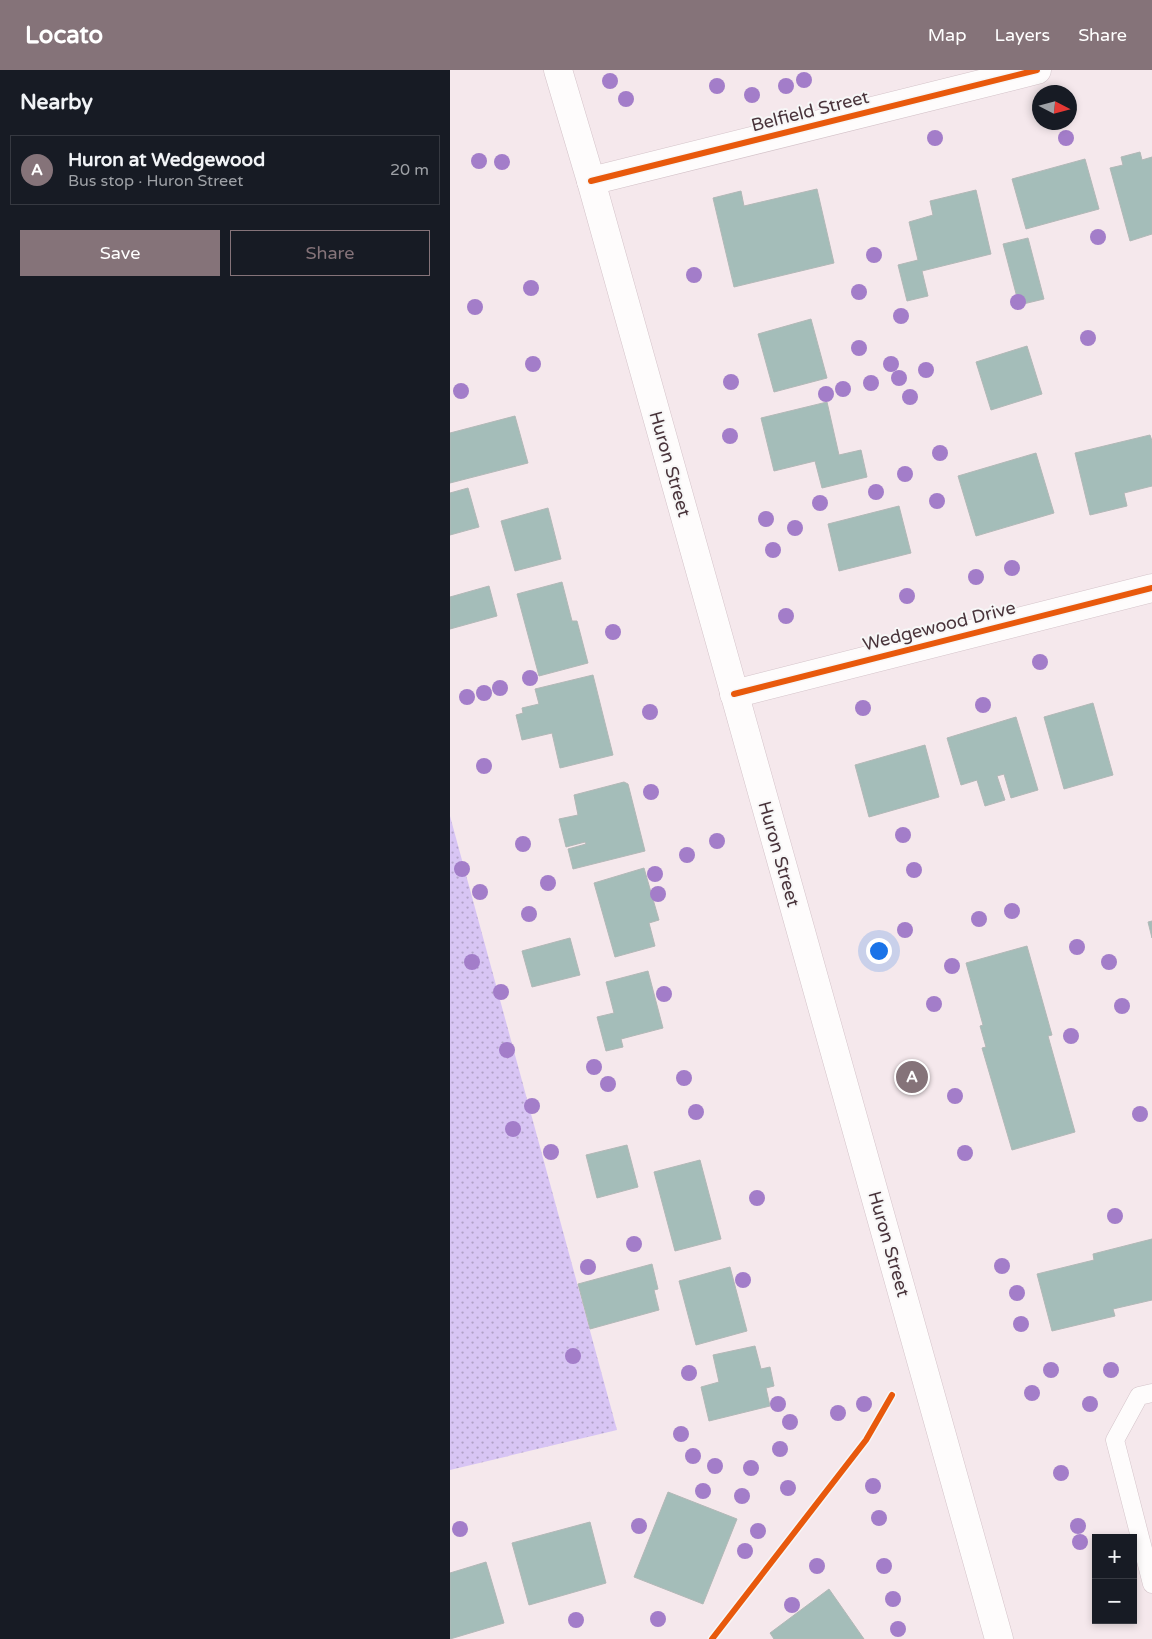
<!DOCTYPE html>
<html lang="en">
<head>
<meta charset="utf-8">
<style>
  :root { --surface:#171b24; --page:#20242c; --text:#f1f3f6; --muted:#9ea1a6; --line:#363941; --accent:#857379 }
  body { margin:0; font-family:"Varela Round",sans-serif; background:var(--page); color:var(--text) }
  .controls { position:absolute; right:15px; bottom:15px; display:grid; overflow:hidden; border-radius:0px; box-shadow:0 2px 8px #0003 }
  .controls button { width:45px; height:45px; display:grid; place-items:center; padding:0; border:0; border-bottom:1px solid var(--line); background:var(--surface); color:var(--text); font:25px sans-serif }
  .compass { position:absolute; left:582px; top:15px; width:45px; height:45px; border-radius:50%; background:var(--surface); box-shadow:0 2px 8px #0003; rotate:96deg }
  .you { position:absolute; left:428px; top:880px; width:18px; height:18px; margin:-12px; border:4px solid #fff; border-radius:50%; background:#1a73e8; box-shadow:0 0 0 8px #1a73e833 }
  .badge { display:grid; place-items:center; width:32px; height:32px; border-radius:50%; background:var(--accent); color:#fff; font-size:16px; font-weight:700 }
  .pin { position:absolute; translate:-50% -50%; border:2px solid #fff; box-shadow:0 1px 5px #0006 }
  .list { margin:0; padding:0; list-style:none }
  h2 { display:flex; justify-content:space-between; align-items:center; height:65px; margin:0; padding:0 20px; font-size:21px }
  h2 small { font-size:16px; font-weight:400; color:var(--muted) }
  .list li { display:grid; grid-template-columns:32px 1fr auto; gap:15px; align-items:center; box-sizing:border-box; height:70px; margin:0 10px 10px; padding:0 10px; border:1px solid var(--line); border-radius:0px }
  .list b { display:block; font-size:19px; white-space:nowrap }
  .list p { margin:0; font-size:16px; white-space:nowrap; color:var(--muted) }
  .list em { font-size:16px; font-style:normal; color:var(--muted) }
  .actions { display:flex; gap:10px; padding:15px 20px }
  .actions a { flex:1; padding:11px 0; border:1px solid var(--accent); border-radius:0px; text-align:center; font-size:18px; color:var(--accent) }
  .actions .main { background:var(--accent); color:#fff }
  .map { position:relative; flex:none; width:702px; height:1569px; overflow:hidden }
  header { display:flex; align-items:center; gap:30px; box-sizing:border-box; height:70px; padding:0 25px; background:var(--accent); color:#fff }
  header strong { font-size:24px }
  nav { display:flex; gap:28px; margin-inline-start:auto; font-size:18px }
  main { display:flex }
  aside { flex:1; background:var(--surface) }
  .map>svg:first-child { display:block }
</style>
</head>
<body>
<header>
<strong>Locato</strong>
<nav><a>Map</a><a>Layers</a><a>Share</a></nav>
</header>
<main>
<aside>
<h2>Nearby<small></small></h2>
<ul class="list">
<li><span class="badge">A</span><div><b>Huron at Wedgewood</b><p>Bus stop · Huron Street</p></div><em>20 m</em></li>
</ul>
<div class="actions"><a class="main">Save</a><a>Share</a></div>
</aside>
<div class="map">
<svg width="702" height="1569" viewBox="0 0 702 1569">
  <defs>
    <pattern id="grass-dots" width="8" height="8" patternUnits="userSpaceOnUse" patternTransform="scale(1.25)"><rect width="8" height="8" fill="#d8c5f4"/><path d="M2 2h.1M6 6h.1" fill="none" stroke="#b1a1c7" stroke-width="1.8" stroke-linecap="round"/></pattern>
  </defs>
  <rect width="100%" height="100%" fill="#f5e8ec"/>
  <path fill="url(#grass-dots)" d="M0,746L167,1360L0,1400Z"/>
  <g fill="#a4bdb9" stroke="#b2b8b7">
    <path d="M690,82L692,90L702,87V164L680,171L660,98L673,95L671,87Z"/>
    <path d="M635,89L649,139L576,159L562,109Z"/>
    <path d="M367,119L384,193L284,217L263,128L291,121L294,136Z"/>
    <path d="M526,120L541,184L472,201L478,226L457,231L448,195L468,190L459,152L483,145L480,131Z"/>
    <path d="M578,168L594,229L569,235L553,174Z"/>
    <path d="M361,249L377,308L324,322L308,264Z"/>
    <path d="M577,276L592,324L541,340L526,292Z"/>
    <path d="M377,332L389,385L411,380L417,407L372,418L365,391L324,401L311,348Z"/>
    <path d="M65,346L78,393L0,413V363Z"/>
    <path d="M700,365L702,371V416L674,423L677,436L640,445L625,383Z"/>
    <path d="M586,383L604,443L526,466L508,406Z"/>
    <path d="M18,418L29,457L0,465V423Z"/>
    <path d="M449,436L461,483L389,501L378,454Z"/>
    <path d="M98,438L111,489L65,501L51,451Z"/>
    <path d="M112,512L122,551H127L138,593L89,606L67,524Z"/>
    <path d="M39,516L47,546L0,559V527Z"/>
    <path d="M143,605L163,685L110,698L102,663L72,670L66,645L73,643L72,638L89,634L85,619Z"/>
    <path d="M643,633L663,705L614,719L594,647Z"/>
    <path d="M566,647L588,720L561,728L554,704L547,706L555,730L535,736L527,710L511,715L497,668Z"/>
    <path d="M475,675L489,727L419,747L405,695Z"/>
    <path d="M174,712L178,714L195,781L123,799L118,779L136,774L135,772L116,777L109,749L128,745L124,725Z"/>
    <path d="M194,798L209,850L199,853L205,876L165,887L144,813Z"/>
    <path d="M702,851V868L698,852Z"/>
    <path d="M120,868L130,905L82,917L72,881Z"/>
    <path d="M577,876L602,965L598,966L625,1062L562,1080L532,978L536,977L530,956L533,955L516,893Z"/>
    <path d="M198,901L213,958L171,969L173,977L156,981L147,947L164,943L156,912Z"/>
    <path d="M177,1075L188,1117L147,1128L136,1085Z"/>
    <path d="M250,1090L271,1169L225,1181L204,1102Z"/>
    <path d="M702,1169V1230L663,1239L665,1246L602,1261L587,1204L644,1190L643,1184Z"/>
    <path d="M202,1194L208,1219L204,1220L209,1240L140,1259L128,1214Z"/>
    <path d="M280,1197L297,1261L246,1275L229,1211Z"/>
    <path d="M305,1276L311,1299L320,1297L324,1316L316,1318L320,1336L259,1351L251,1317L269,1312L263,1285Z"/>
    <path d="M218,1422L287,1449L253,1534L184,1507Z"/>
    <path d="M140,1452L156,1513L79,1535L62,1473Z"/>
    <path d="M36,1492L54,1553L0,1569V1503Z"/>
    <path d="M379,1519L414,1569H324L320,1563Z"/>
  </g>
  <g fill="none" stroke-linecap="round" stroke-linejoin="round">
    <g stroke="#d4c3c9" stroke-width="19">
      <path id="service" d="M702,1323L689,1326L665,1370L702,1514"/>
    </g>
    <g stroke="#d4c3c9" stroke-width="29">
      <g id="minor">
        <path d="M141,111L587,0"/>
        <path d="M284,624L702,518"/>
      </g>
    </g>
    <g stroke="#d4c3c9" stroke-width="29">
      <path id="secondary" d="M108,0L141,111L549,1569"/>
    </g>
    <use href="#service" stroke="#fefcfc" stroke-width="18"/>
    <use href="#minor" stroke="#fefcfc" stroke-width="28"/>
    <use href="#secondary" stroke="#fefcfc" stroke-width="28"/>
    <g stroke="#f7f7f7" stroke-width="9">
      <g id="cycleway">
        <path d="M141,111L587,0"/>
        <path d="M284,624L702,518"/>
        <path d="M262,1569L416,1370L442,1325"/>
      </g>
    </g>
    <use href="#cycleway" stroke="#e8590c" stroke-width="6"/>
  </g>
  <g fill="#a37dc9">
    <circle cx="354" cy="10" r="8"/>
    <circle cx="160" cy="11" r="8"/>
    <circle cx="267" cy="16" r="8"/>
    <circle cx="336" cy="16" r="8"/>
    <circle cx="302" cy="25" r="8"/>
    <circle cx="176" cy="29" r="8"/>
    <circle cx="485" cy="68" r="8"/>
    <circle cx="616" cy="68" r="8"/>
    <circle cx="29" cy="91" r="8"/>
    <circle cx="52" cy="92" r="8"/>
    <circle cx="648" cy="167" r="8"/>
    <circle cx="424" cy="185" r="8"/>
    <circle cx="244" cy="205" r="8"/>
    <circle cx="81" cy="218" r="8"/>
    <circle cx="409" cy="222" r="8"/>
    <circle cx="568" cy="232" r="8"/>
    <circle cx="25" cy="237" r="8"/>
    <circle cx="451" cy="246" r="8"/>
    <circle cx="638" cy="268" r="8"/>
    <circle cx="409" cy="278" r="8"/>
    <circle cx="83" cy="294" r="8"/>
    <circle cx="441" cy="294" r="8"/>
    <circle cx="476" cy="300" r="8"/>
    <circle cx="449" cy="308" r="8"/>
    <circle cx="281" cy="312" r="8"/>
    <circle cx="421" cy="313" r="8"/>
    <circle cx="393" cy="319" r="8"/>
    <circle cx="11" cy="321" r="8"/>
    <circle cx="376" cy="324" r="8"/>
    <circle cx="460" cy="327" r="8"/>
    <circle cx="280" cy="366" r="8"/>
    <circle cx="490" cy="383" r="8"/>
    <circle cx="455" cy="404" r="8"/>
    <circle cx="426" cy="422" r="8"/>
    <circle cx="487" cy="431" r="8"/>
    <circle cx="370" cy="433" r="8"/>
    <circle cx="316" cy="449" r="8"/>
    <circle cx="345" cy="458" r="8"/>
    <circle cx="323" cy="480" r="8"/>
    <circle cx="562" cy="498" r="8"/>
    <circle cx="526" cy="507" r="8"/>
    <circle cx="457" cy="526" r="8"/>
    <circle cx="336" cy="546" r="8"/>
    <circle cx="163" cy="562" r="8"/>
    <circle cx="590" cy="592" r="8"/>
    <circle cx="80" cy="608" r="8"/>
    <circle cx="50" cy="618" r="8"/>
    <circle cx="34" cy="623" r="8"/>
    <circle cx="17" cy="627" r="8"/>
    <circle cx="533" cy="635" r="8"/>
    <circle cx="413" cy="638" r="8"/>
    <circle cx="200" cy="642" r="8"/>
    <circle cx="34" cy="696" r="8"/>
    <circle cx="201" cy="722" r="8"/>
    <circle cx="453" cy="765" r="8"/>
    <circle cx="267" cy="771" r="8"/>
    <circle cx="73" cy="774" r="8"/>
    <circle cx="237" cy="785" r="8"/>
    <circle cx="12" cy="799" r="8"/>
    <circle cx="464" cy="800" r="8"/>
    <circle cx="205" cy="804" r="8"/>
    <circle cx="98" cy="813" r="8"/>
    <circle cx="30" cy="822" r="8"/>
    <circle cx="208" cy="824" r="8"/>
    <circle cx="562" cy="841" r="8"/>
    <circle cx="79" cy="844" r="8"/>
    <circle cx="529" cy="849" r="8"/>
    <circle cx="455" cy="860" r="8"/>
    <circle cx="627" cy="877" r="8"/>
    <circle cx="22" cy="892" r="8"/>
    <circle cx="659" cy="892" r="8"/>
    <circle cx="502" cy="896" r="8"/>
    <circle cx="51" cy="922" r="8"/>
    <circle cx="214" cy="924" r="8"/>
    <circle cx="484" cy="934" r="8"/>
    <circle cx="672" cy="936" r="8"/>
    <circle cx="621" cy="966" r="8"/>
    <circle cx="57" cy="980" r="8"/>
    <circle cx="144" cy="997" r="8"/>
    <circle cx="234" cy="1008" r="8"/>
    <circle cx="158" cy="1014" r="8"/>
    <circle cx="505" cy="1026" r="8"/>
    <circle cx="82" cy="1036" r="8"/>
    <circle cx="246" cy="1042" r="8"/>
    <circle cx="690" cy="1044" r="8"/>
    <circle cx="63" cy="1059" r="8"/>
    <circle cx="101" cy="1082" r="8"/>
    <circle cx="515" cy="1083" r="8"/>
    <circle cx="307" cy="1128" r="8"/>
    <circle cx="665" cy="1146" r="8"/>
    <circle cx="184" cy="1174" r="8"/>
    <circle cx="552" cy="1196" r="8"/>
    <circle cx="138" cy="1197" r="8"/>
    <circle cx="293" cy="1210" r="8"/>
    <circle cx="567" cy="1223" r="8"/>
    <circle cx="571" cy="1254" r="8"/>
    <circle cx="123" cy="1286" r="8"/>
    <circle cx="601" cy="1300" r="8"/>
    <circle cx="661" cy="1300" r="8"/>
    <circle cx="239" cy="1303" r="8"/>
    <circle cx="582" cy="1323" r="8"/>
    <circle cx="328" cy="1334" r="8"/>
    <circle cx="414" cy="1334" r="8"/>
    <circle cx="640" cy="1334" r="8"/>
    <circle cx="388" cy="1343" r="8"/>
    <circle cx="340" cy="1352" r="8"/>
    <circle cx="231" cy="1364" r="8"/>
    <circle cx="330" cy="1379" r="8"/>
    <circle cx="243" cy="1386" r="8"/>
    <circle cx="265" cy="1396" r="8"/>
    <circle cx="301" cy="1398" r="8"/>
    <circle cx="611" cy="1403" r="8"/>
    <circle cx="423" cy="1416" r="8"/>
    <circle cx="338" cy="1418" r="8"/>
    <circle cx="253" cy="1421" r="8"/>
    <circle cx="292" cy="1426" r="8"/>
    <circle cx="429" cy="1448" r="8"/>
    <circle cx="189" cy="1456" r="8"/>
    <circle cx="628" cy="1456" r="8"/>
    <circle cx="10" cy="1459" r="8"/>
    <circle cx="308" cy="1461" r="8"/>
    <circle cx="630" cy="1472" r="8"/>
    <circle cx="295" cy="1481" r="8"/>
    <circle cx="367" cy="1496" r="8"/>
    <circle cx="434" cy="1496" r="8"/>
    <circle cx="443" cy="1529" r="8"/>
    <circle cx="342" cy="1535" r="8"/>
    <circle cx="208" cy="1549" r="8"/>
    <circle cx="126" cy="1550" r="8"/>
    <circle cx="448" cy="1559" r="8"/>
  </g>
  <g text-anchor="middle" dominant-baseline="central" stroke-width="4" stroke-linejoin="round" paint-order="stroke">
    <g font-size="18" fill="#49343b" stroke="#f7f7f7">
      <text transform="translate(360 41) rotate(-14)">Belfield Street</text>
      <text transform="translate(220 394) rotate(74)">Huron Street</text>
      <text transform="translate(489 556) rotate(-14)">Wedgewood Drive</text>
      <text transform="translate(329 784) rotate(74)">Huron Street</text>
      <text transform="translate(439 1174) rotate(74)">Huron Street</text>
    </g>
  </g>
</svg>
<div class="controls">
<button>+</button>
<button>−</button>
</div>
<svg class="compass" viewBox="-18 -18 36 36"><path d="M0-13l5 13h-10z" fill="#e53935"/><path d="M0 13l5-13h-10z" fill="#9ea1a6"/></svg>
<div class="you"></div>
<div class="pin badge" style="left:462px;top:1007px">A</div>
</div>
</main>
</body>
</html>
